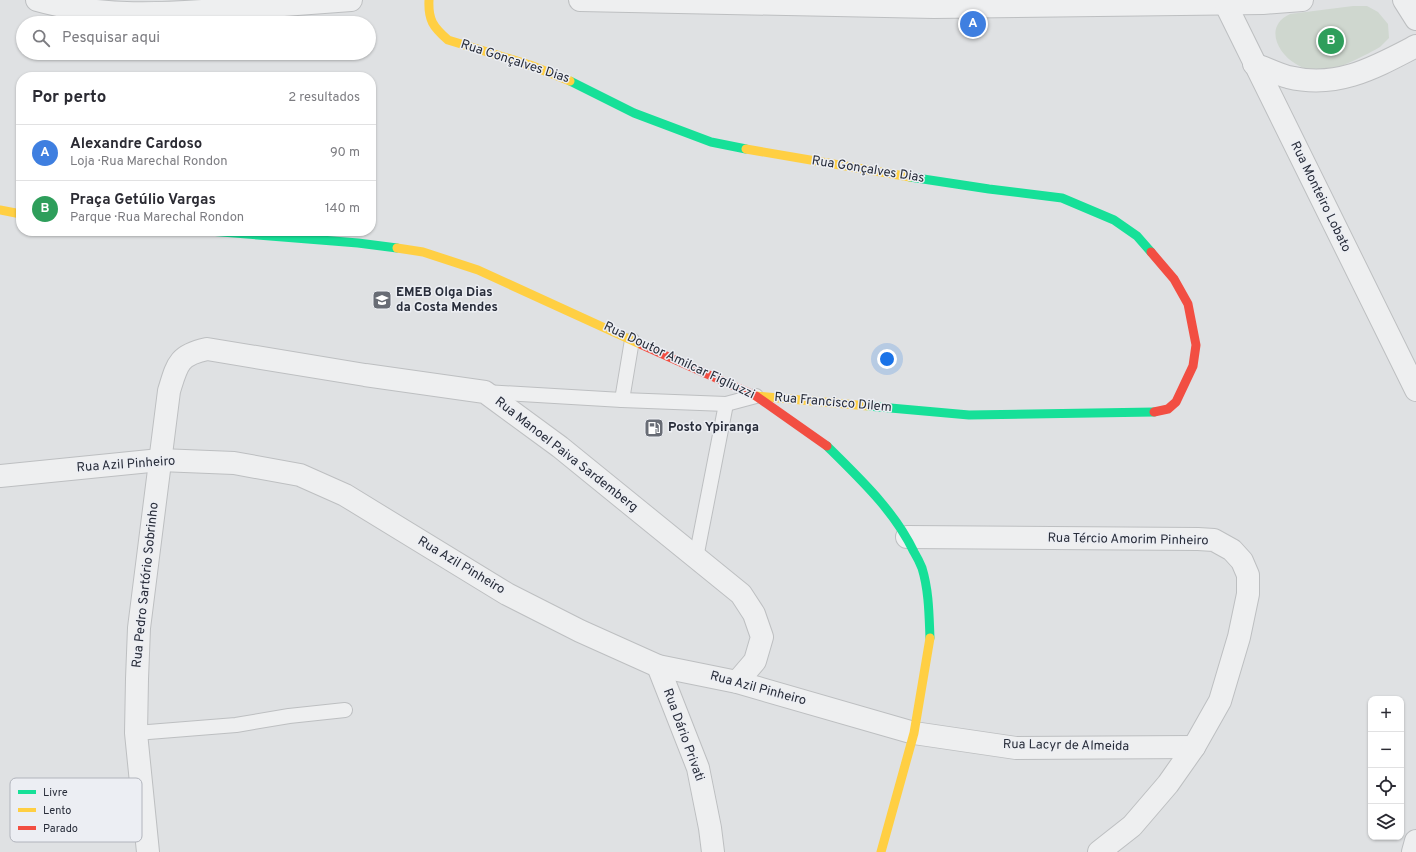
<!DOCTYPE html>
<html lang="pt">
<head>
<meta charset="utf-8">
<style>
  :root { --surface:#fff; --page:#f7f7f7; --text:#2b2b33; --muted:#7c7c81; --line:#e1e1e2; --accent:#686c75 }
  body { margin:0; font-family:Overpass,sans-serif; background:var(--page); color:var(--text) }
  .controls { position:absolute; right:12px; bottom:12px; display:grid; overflow:hidden; border-radius:8px; box-shadow:0 1px 3px #0004 }
  .controls button { width:36px; height:36px; display:grid; place-items:center; padding:0; border:0; border-bottom:1px solid var(--line); background:var(--surface); color:var(--text); font:20px sans-serif }
  .you { position:absolute; left:887px; top:359px; width:14px; height:14px; margin:-10px; border:3px solid #fff; border-radius:50%; background:#1a73e8; box-shadow:0 0 0 6px #1a73e833 }
  .badge { display:grid; place-items:center; width:26px; height:26px; border-radius:50%; background:var(--accent); color:#fff; font-size:13px; font-weight:700 }
  .pin { position:absolute; translate:-50% -50%; border:2px solid #fff; box-shadow:0 1px 4px #0006 }
  .list { margin:0; padding:0; list-style:none }
  h2 { display:flex; justify-content:space-between; align-items:center; height:52px; margin:0; padding:0 16px; font-size:17px }
  h2 small { font-size:13px; font-weight:400; color:var(--muted) }
  .list li { display:grid; grid-template-columns:26px 1fr auto; gap:12px; align-items:center; box-sizing:border-box; height:56px; padding:0 16px; border-top:1px solid var(--line) }
  .list b { display:block; font-size:15px; white-space:nowrap }
  .list p { margin:0; font-size:13px; white-space:nowrap; color:var(--muted) }
  .list em { font-size:13px; font-style:normal; color:var(--muted) }
  .icon { flex:none; width:22px; height:22px; fill:none; stroke:currentColor; stroke-width:2; stroke-linecap:round; stroke-linejoin:round }
  .map { position:relative; flex:none; width:1416px; height:852px; overflow:hidden }
  .search { position:absolute; background:var(--surface); box-shadow:0 1px 3px #0004; left:16px; top:16px; width:360px; height:44px; display:flex; align-items:center; gap:10px; box-sizing:border-box; padding:0 14px; border-radius:22px; color:var(--muted); font-size:15px }
  .panel { position:absolute; background:var(--surface); box-shadow:0 1px 3px #0004; left:16px; top:72px; width:360px; height:164px; border-radius:16px }
  .map>svg:first-child { display:block }
</style>
</head>
<body>
<div class="map">
<svg width="1416" height="852" viewBox="0 0 1416 852">
  <rect width="100%" height="100%" fill="#dfe1e3"/>
  <path fill="#cfd7cf" d="M1353,6H1367L1378,12L1388,24L1389,38C1386,41 1383,44 1380,47C1370,53 1336,70 1326,71C1317,72 1303,69 1296,64C1277,53 1264,26 1290,14Z"/>
  <g fill="none" stroke-linecap="round" stroke-linejoin="round">
    <g stroke="#bdbfc1" stroke-width="16">
      <g id="lane">
        <path d="M485,392L622,400L726,404L756,396"/>
        <path d="M622,400L632,340"/>
        <path d="M696,558L726,404"/>
        <path d="M136,733L236,725L289,716L345,710"/>
      </g>
    </g>
    <g stroke="#bdbfc1" stroke-width="24">
      <g id="street">
        <path d="M37,0C100,18 166,14 230,9C270,6 310,3 351,0"/>
        <path d="M580,0L934,7L1263,3L1302,0"/>
        <path d="M1404,0L1416,19"/>
        <path d="M1225,3L1416,390"/>
        <path d="M1254,64C1265,68 1277,74 1288,77C1337,89 1374,68 1416,46"/>
        <path d="M0,476L160,460L234,463L300,475L345,495L507,594L580,631L658,666L737,682L914,733L1016,748L1194,747"/>
        <path d="M907,537L1198,539L1214,540L1232,550L1242,561L1248,575V594L1239,637L1220,701L1194,747L1168,784L1132,826L1099,852"/>
        <path d="M658,666L698,768L710,828L713,852"/>
        <path d="M148,852L136,733L137,679L139,628L169,391C177,365 178,355 207,349L365,375L485,392L560,447L741,594L754,614L762,637L755,661L737,682"/>
        <path d="M1413,852L1416,841"/>
      </g>
    </g>
    <use href="#lane" stroke="#eeeff0" stroke-width="14"/>
    <use href="#street" stroke="#eeeff0" stroke-width="22"/>
    <g stroke="#16e098" stroke-width="9">
      <path d="M570,81L634,113L711,142L746,149"/>
      <path d="M910,177L989,189L1062,198L1114,220L1137,236L1151,252"/>
      <path d="M209,231L358,243L397,248"/>
      <path d="M868,406L969,415L1154,412"/>
      <path d="M827,446C859,478 894,510 914,552C917,557 920,563 922,568C929,591 929,615 930,638"/>
    </g>
    <g stroke="#ffcf43" stroke-width="9">
      <path d="M429,0C428,20 433,27 448,40L530,65L570,81"/>
      <path d="M746,149L910,177"/>
      <path d="M0,210L21,214"/>
      <path d="M397,248L423,252L478,270L642,345"/>
      <path d="M756,396L868,406"/>
      <path d="M881,852L914,733L930,638"/>
    </g>
    <g stroke="#f24e42" stroke-width="9">
      <path d="M1151,252L1174,279L1188,304L1196,345L1193,366L1176,402L1168,409L1154,412"/>
      <path d="M642,345L756,396L827,446"/>
    </g>
  </g>
  <defs>
    <g id="school-square" transform="scale(1)"><rect x="-9" y="-9" width="18" height="18" rx="4" fill="#686c75" stroke="#eceef3"/><path d="M0-5L7-2L0 1L-7-2ZM-4 1L0 2.5L4 1V4Q0 6-4 4Z" fill="#fff"/></g>
    <g id="fuel-square" transform="scale(1)"><rect x="-9" y="-9" width="18" height="18" rx="4" fill="#686c75" stroke="#eceef3"/><path d="M-5.5-6h7V0h2V4h1.3V-2.5L3-4.5l.8-.8L6-3V5H2.5V1h-1V6h-7ZM-4.2-4.7v3.2H.2V-4.7Z" fill="#fff"/></g>
  </defs>
  <g fill-rule="evenodd">
    <use href="#school-square" x="382" y="300"/>
    <use href="#fuel-square" x="654" y="428"/>
  </g>
  <g text-anchor="middle" dominant-baseline="central" stroke-width="3" stroke-linejoin="round" paint-order="stroke">
    <g font-size="13" fill="#282d3a" stroke="#eceef3">
      <text transform="translate(515 62) rotate(18)">Rua Gonçalves Dias</text>
      <text transform="translate(868 170) rotate(9)">Rua Gonçalves Dias</text>
      <text transform="translate(1320 197) rotate(64)">Rua Monteiro Lobato</text>
      <text transform="translate(679 361) rotate(25)">Rua Doutor Amilcar Figliuzzi</text>
      <text transform="translate(833 403) rotate(5)">Rua Francisco Dilem</text>
      <text transform="translate(566 455) rotate(38)">Rua Manoel Paiva Sardemberg</text>
      <text transform="translate(126 465) rotate(-4)">Rua Azil Pinheiro</text>
      <text transform="translate(1128 540) rotate(1)">Rua Tércio Amorim Pinheiro</text>
      <text transform="translate(461 566) rotate(31)">Rua Azil Pinheiro</text>
      <text transform="translate(146 585) rotate(-84)">Rua Pedro Sartório Sobrinho</text>
      <text transform="translate(758 689) rotate(15)">Rua Azil Pinheiro</text>
      <text transform="translate(683 735) rotate(70)">Rua Dário Privati</text>
      <text transform="translate(1066 746) rotate(1)">Rua Lacyr de Almeida</text>
    </g>
    <g font-size="13" font-weight="bold" fill="#282d3a" stroke="#eceef3" text-anchor="start">
      <text x="396" y="293">EMEB Olga Dias<tspan x="396" dy="15">da Costa Mendes</tspan></text>
      <text x="668" y="428">Posto Ypiranga</text>
    </g>
  </g>
  <rect x="10" y="778" width="132" height="64" rx="6" fill="#eceef3" stroke="#b1b4bc" stroke-width="1"/>
  <rect x="18" y="790" width="18" height="4" fill="#16e098"/>
  <rect x="18" y="808" width="18" height="4" fill="#ffcf43"/>
  <rect x="18" y="826" width="18" height="4" fill="#f24e42"/>
  <g font-size="11" fill="#282d3a">
    <text x="43" y="796">Livre</text>
    <text x="43" y="814">Lento</text>
    <text x="43" y="832">Parado</text>
  </g>
</svg>
<div class="controls">
<button>+</button>
<button>−</button>
<button><svg class="icon" aria-label="locate" viewBox="0 0 24 24"><circle cx="12" cy="12" r="6"/><path d="M12 2v4M12 18v4M2 12h4M18 12h4"/></svg></button>
<button><svg class="icon" aria-label="layers" viewBox="0 0 24 24"><path d="M12 4l9 5-9 5-9-5zM3 14l9 5 9-5"/></svg></button>
</div>
<div class="you"></div>
<div class="pin badge" style="left:973px;top:24px;background:#3f7fe0">A</div>
<div class="pin badge" style="left:1331px;top:41px;background:#2e9e5b">B</div>
<div class="search"><svg class="icon" aria-label="search" viewBox="0 0 24 24"><circle cx="10" cy="10" r="6"/><path d="M15 15l6 6"/></svg>Pesquisar aqui</div>
<section class="panel">
<h2>Por perto<small>2 resultados</small></h2>
<ul class="list">
<li><span class="badge" style="background:#3f7fe0">A</span><div><b>Alexandre Cardoso</b><p>Loja · Rua Marechal Rondon</p></div><em>90 m</em></li>
<li><span class="badge" style="background:#2e9e5b">B</span><div><b>Praça Getúlio Vargas</b><p>Parque · Rua Marechal Rondon</p></div><em>140 m</em></li>
</ul>
</section>
</div>
</body>
</html>
